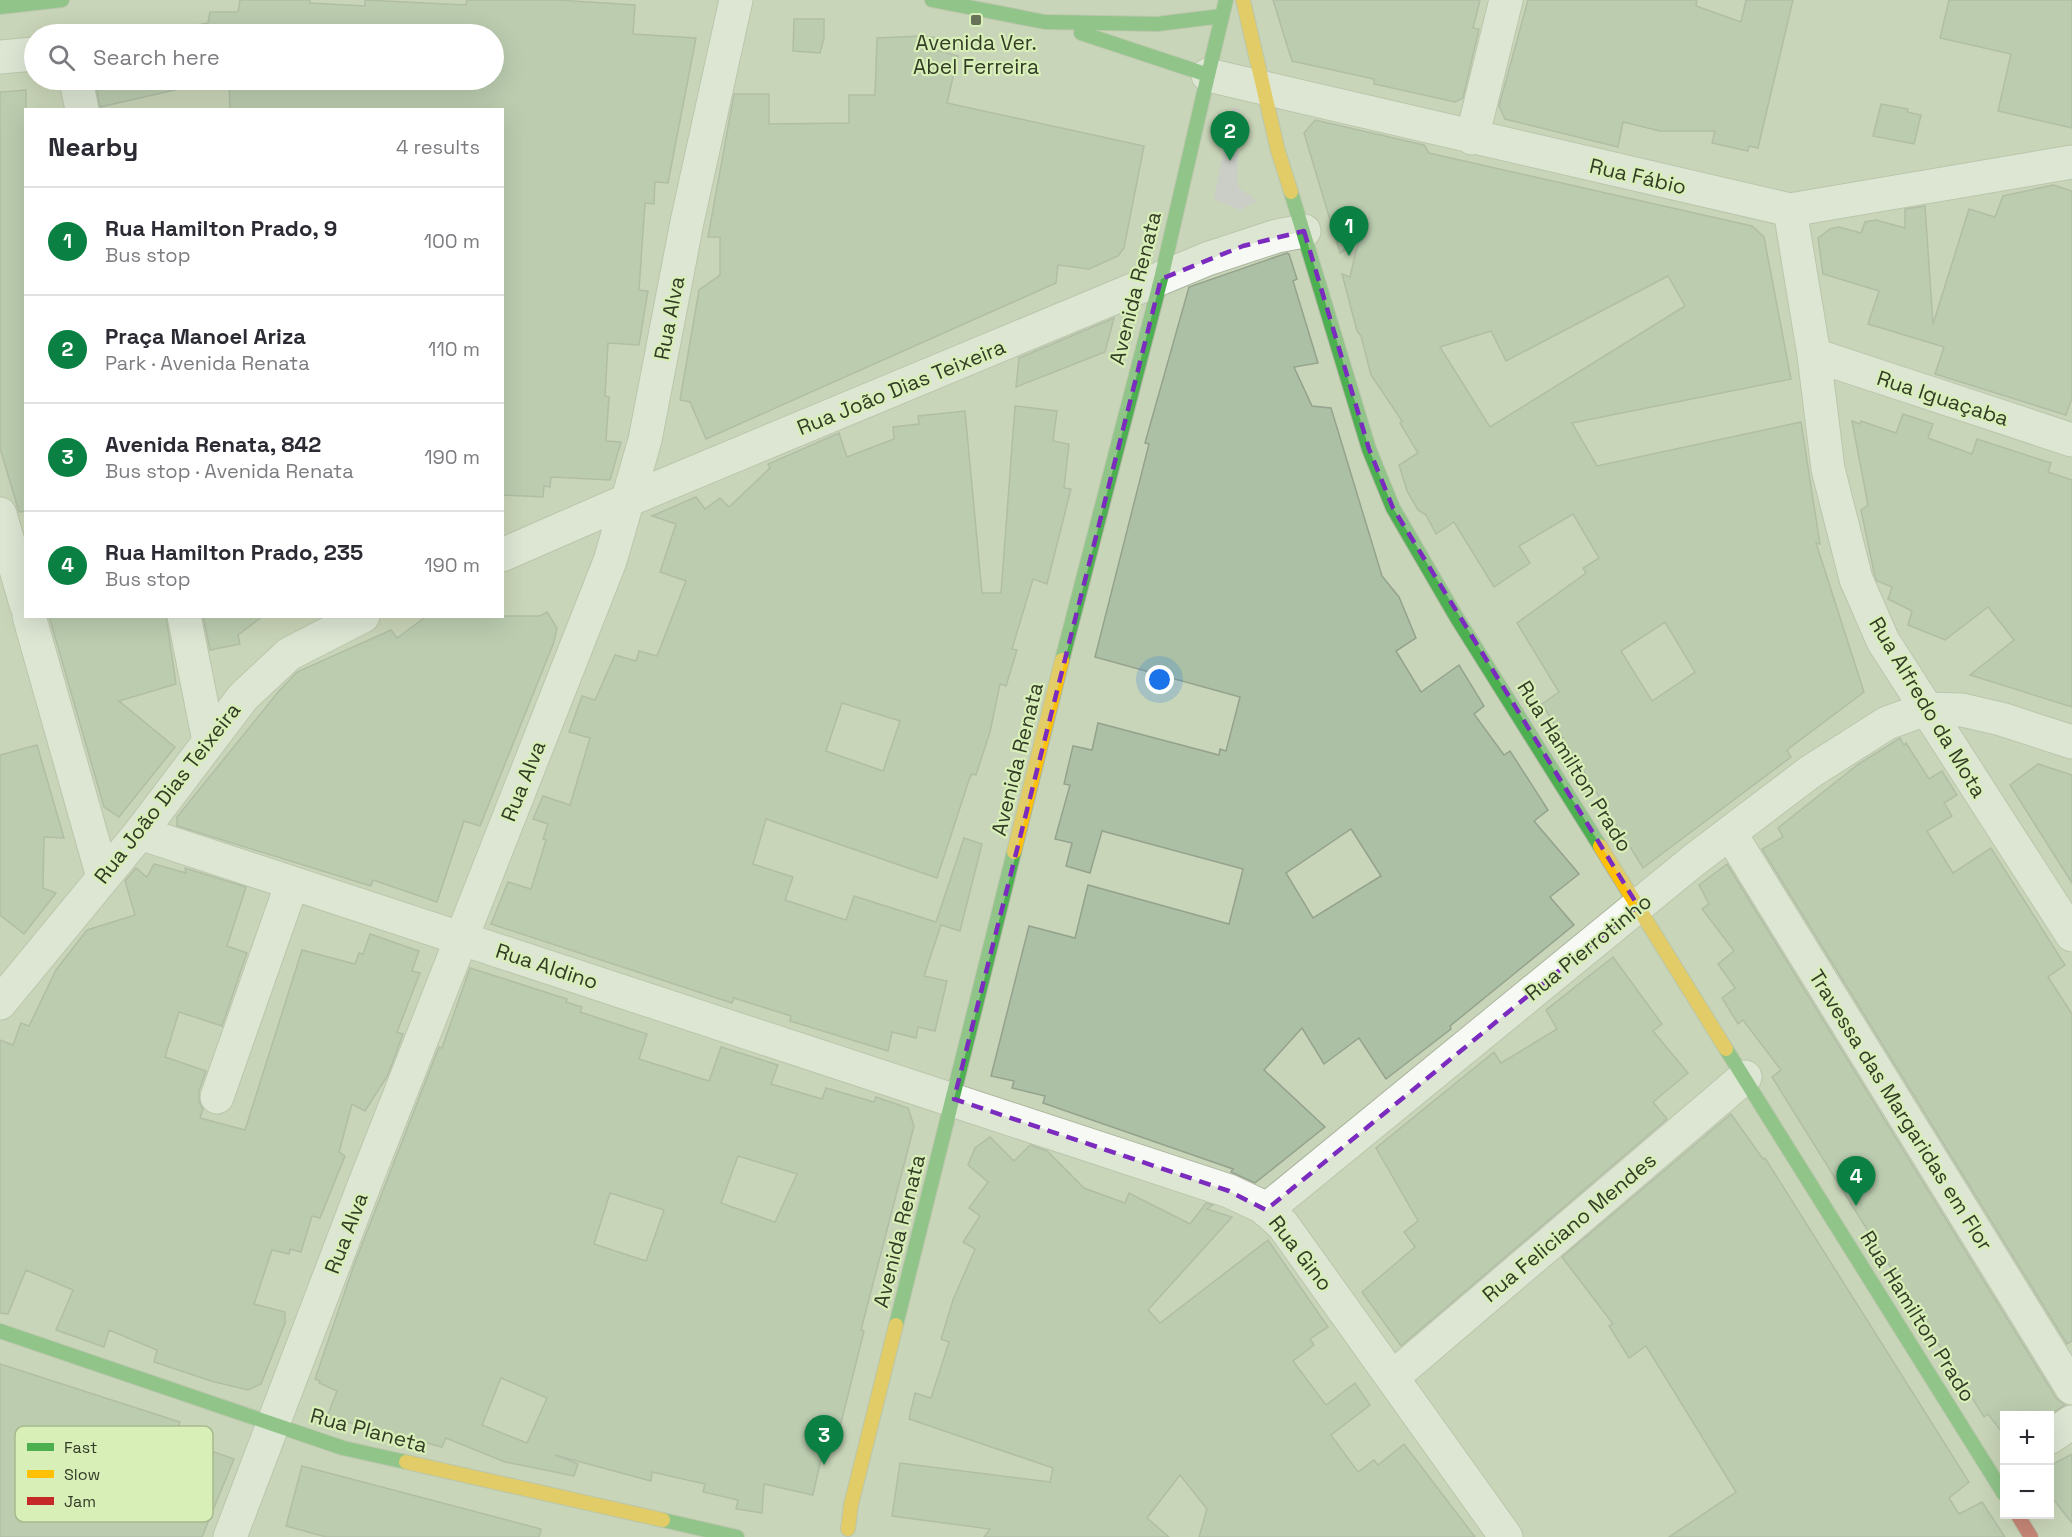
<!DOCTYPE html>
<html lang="en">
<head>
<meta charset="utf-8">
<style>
  :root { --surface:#fff; --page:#f2f2f3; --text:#2b2b33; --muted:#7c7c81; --line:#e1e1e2; --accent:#0b8043 }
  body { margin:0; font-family:"Space Grotesk",sans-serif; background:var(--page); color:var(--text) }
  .controls { position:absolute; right:18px; bottom:18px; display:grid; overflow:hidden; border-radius:0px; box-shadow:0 6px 24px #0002 }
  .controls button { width:54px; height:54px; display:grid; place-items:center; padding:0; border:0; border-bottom:2px solid var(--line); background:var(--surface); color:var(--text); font:30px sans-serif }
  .you { position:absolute; left:1160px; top:680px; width:21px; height:21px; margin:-15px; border:4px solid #fff; border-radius:50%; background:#1a73e8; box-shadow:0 0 0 9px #1a73e833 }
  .badge { display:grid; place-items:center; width:39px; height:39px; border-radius:50%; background:var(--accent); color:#fff; font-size:20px; font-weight:700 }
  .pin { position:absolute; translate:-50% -50px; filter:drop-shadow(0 2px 3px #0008) }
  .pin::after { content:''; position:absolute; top:32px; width:21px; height:18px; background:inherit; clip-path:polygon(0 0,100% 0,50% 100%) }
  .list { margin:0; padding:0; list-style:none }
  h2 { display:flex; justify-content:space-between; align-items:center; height:78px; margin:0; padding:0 24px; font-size:26px }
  h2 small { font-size:20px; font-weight:400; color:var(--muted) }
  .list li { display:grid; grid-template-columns:39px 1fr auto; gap:18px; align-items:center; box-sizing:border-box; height:108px; padding:0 24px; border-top:2px solid var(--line) }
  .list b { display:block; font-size:22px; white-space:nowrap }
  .list p { margin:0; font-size:20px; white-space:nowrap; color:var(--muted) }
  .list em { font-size:20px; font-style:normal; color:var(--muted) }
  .icon { flex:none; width:33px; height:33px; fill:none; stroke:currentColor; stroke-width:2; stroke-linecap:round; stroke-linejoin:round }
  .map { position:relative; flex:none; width:2072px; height:1537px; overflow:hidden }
  .search { position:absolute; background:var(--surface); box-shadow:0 6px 24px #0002; left:24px; top:24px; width:480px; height:66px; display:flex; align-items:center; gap:15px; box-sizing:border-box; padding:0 21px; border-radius:33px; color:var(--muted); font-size:22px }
  .panel { position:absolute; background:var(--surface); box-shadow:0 6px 24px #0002; left:24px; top:108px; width:480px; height:510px; border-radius:0px }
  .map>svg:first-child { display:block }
</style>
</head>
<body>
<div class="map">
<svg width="2072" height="1537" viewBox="0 0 2072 1537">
  <rect width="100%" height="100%" fill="#c9d5b8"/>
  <g fill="#cfc6d8">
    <path d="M171,23L173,34H96V32Z"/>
    <path d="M1232,107L1240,109L1237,186L1257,201L1240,210L1214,199Z"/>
  </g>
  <g fill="#abc0a4" stroke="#95a28e" stroke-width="1.5" fill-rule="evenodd">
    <path d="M240,0H310V3L365,6V0L466,5L467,0H558L635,5L633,34L696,38L668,183L655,182L654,204L645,203L639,290L648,291L639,345L608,343L605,396L609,397L606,441L621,442L610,480L551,477L550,487L544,486L543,497L502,495V110H230L229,80H494V34H186V27L208,23L210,12H238Z"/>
    <path d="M1273,0H1480L1473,28L1479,29L1463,98L1455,102L1374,84V79L1292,61Z"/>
    <path d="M1528,0H1697L1696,6L1741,22L1746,0H1793L1758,148L1749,146L1748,151L1712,143L1715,131H1660L1623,122L1618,147L1505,119L1499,106Z"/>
    <path d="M1949,0H2072V128L1998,111L2011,54L1940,38Z"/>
    <path d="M794,19H824V38L820,53L793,51Z"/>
    <path d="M921,36L938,38L936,50L958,56L947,103L1144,146L1124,248L1118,256L1089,269L1058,265L1056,283L706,439L690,402L680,400L699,290L720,275V237H708L734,94H769V124L849,123V95H875L877,38Z"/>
    <path d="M95,80H174L175,90L100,107Z"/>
    <path d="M26,90V511L19,512L0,448V92Z"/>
    <path d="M1881,104L1908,109L1907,112L1921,115L1914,144L1873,136Z"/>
    <path d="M1315,120L1424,145L1429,153L1752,226L1764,237L1791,379L1572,423L1597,466L1801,422L1820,544L1816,543L1864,692L1787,750L1791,757L1643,868L1542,704L1559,692L1517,623L1586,573L1583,568L1599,558L1573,514L1519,546L1530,563L1494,587L1454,522L1436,534L1426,515L1418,510L1407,491L1399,465L1418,453L1400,423L1402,421L1371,375L1361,336L1357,331L1342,274L1350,277L1358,242L1340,253L1304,133ZM1668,276L1685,306L1490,427L1440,347L1491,331L1506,361ZM1665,622L1695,672L1652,701L1621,651Z"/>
    <path d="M2053,185L2072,191V398L2066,415L1935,374L1944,347L1868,324L1879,291L1823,274L1818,238L1830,229L1839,227L1861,233L1865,222L1876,220L1905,228V209L1925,206L1933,324L1969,209L1995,217L2003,196Z"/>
    <path d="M1287,253L1289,254L1297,279L1293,281L1318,363L1294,367L1312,406L1331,408L1382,576L1399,597L1416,638L1396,651L1421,692L1459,665L1484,706L1474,714L1504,755L1510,751L1548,810L1534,821L1579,874L1550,897L1574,925L1450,1026L1451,1029L1386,1079L1359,1038L1324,1064L1302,1028L1264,1070L1325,1127L1255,1183L1231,1172L1233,1169L1043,1103L1045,1096L1012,1088L1014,1081L991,1076L1029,926L1075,938L1088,885L1229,924L1243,869L1102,831L1090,873L1066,866L1072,843L1055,839L1070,785L1064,784L1073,746L1092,750L1098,723L1219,755L1220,749L1226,751L1240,697L1095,657L1149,444L1145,443L1189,287ZM1351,829L1381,876L1313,918L1286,873Z"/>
    <path d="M1114,318L1105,352L1016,387L1019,358Z"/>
    <path d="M1015,406L1057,411L1053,441L1069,444L1064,488L1071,489L1047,584L1033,579L1012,649L1017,650L1006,686L1000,684L990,732L976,775L972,774L969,780L937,878L766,819L753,864L793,877L785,900L846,920L854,896L936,922L964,838L982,844L960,931L941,925L924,976L947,981L935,1031L918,1027L916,1038L892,1032L888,1051L790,1021L791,1016L734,998L732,1003L491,924L508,882L531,889L546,840L543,839L548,824L533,819L543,796L570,805L590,738L569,732L582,696L595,700L615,655L636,661L639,651L657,656L686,581L660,572L676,524L652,516L696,497L705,509L720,498L729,507L770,468L768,464L839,433L847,457L894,439L893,427L919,424L918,416L965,411L982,593H1001ZM842,703L900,721L883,771L826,751Z"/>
    <path d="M1903,414L1933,424L1928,438L1972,454L1977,439L2051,463L2048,472L2072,480V707L1970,675L2014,640L1988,607L1945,640L1908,625L1912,611L1888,599L1892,587L1877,581L1875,577L1861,510L1868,505L1852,421L1860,424L1861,421L1896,433Z"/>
    <path d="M547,612L557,628L554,642L480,826L464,821L437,902L373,880L371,886L177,826V817L279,691L297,672L391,630L397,638L427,616H540Z"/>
    <path d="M49,616H166L176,684L119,701L175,747L119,817L104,807Z"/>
    <path d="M203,616H263L238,635L240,644L210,650Z"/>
    <path d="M1900,738L1904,745L1906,743L1929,779L1942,771L1957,795L1944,803L1952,816L1927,831L1953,873L1991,848L2065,965L2048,977L2072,1014V1341L2067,1344L1762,849L1783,837L1778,828L1857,765Z"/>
    <path d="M37,745L64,838L44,837L43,888L56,893L24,934L0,915V755Z"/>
    <path d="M2038,764L2072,775V883L2010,785Z"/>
    <path d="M154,864L186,873L185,868L246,887L227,946L247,953L222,1026L179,1012L165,1057L206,1071L199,1091V1101L203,1109L200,1118L245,1130L302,950L355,964L359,953L363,954L370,934L419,951L412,971L420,973L397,1032L403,1034L388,1075L365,1111L352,1104L339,1152L345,1156L320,1218L312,1216L301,1252L290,1249L289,1254L272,1250L254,1304L285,1312V1323L261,1384L248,1390L211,1381L154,1362L157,1350L109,1330L104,1347L56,1330L73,1290L26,1270L8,1314L0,1313V1040L13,1045L21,1023L29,1026L56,970L87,930L135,915L125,881L136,868L147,877Z"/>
    <path d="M1727,864L2056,1398L2065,1405L2048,1416H2004V1435L1988,1414L1984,1417L1772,1077L1781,1070L1743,1020L1738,1024L1722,998L1735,988L1718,964L1734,951L1702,909L1709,904L1699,885Z"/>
    <path d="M1613,957L1662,1024L1653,1031L1688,1073L1653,1102L1667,1119L1401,1346L1362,1292L1415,1247L1404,1232L1418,1221L1376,1148L1494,1052L1501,1063L1557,1029L1546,1010Z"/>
    <path d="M470,968L567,999L566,1002L582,1007L580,1012L647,1034L639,1059L709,1081L721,1047L778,1065L771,1084L822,1099L826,1088L874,1102L876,1097L908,1108L914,1126L861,1330L864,1331L834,1451L824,1445L813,1495L764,1484L762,1513L736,1509L738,1500L703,1492L705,1484L652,1472L651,1481L555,1455L578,1464L574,1476L505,1462L446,1438L442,1447L327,1417L337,1391L319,1383L320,1381L315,1379L354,1265L439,1047L442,1048ZM738,1156L797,1174L775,1222L721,1203ZM610,1193L664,1210L646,1261L594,1244ZM501,1378L547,1398L527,1443L482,1425Z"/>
    <path d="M1731,1114L1763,1159L1765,1158L1969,1482L1949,1498L1959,1514L1982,1502L2005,1537H1669L1736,1492L1646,1346L1629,1358L1609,1326L1613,1324L1562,1257Z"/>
    <path d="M990,1137L1014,1161L1030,1145L1047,1151L1084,1188L1125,1203L1129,1193L1190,1224L1206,1203L1213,1205L1207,1209L1232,1217L1148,1310L1160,1323L1268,1240L1328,1327L1310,1339L1314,1345L1293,1361L1326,1405L1355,1383L1370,1405L1331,1435L1358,1472L1374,1460L1378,1465L1404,1444L1475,1537H1199L1207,1509L1180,1475L1147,1518L1169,1537H984L990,1529L892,1516L900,1463L1050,1482L1053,1468L909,1419L915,1393L931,1398L949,1342L941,1339L953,1300L975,1249L963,1242L980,1216L969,1208L988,1182L968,1165L975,1148Z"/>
    <path d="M0,1364L180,1422L174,1438L234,1459L202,1537H0Z"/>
    <path d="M2072,1454V1523L2049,1494V1466Z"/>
    <path d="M302,1466L541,1529L539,1537H326L286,1526Z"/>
  </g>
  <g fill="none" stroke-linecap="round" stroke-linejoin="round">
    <g stroke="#aab49d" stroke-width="35">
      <g id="street">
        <path d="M0,57L34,54"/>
        <path d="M1208,75L1790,210L2072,162"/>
        <path d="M76,80L82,110"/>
        <path d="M1472,138L1506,0"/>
        <path d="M1790,210L1814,355L1828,469L1856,579L1883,641L2072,935"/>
        <path d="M1814,355L2072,440"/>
        <path d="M0,514L26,604"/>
        <path d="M502,555L628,500L1207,259L1277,236L1304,231"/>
        <path d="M29,616L103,877"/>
        <path d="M184,616L209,741"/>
        <path d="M140,833L1229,1191L1263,1207L1283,1225L1506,1537"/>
        <path d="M1730,833L2072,1388"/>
        <path d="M0,1003L140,833L243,697L289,654L363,616"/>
        <path d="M217,1097L292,883"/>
        <path d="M1266,1210L1694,860L1810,772L1887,723L1926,709L1962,710L2001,719L2072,742"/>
        <path d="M1393,1377L1745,1077"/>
        <path d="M2050,1437L2072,1422"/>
        <path d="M230,1537L365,1183L610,561L645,440L687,222L736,0"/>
      </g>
    </g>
    <g stroke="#aab49d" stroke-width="16">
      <g id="fast">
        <path d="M932,0L1045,22L1157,24L1222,16"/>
        <path d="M0,7L62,0"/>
        <path d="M1081,33L1208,75L1226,0"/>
        <path d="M1291,192L1369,449L1393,508L1457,618L1600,846"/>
        <path d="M1062,660L1161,279L1208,75"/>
        <path d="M1726,1049L2004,1494"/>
        <path d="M896,1325L1014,852"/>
        <path d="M0,1331L343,1448L406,1462"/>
        <path d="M663,1520L737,1537"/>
      </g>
    </g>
    <g stroke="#aab49d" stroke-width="16">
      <g id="slow">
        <path d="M1243,0L1278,151L1291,192"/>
        <path d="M1600,846L1726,1049"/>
        <path d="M1014,852L1062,660"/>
        <path d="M406,1462L663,1520"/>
        <path d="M848,1529L851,1505L896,1325"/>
      </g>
    </g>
    <g stroke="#aab49d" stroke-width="16">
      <path id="jam" d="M2017,1514L2031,1537"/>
    </g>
    <use href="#street" stroke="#f7f9f4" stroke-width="33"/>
    <use href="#fast" stroke="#4caf50" stroke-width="14"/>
    <use href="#slow" stroke="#ffc107" stroke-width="14"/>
    <use href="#jam" stroke="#c62828" stroke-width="14"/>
  </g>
  <path d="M0 0H2072V1537H0ZM1304,231L1369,449L1393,508L1638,906L1266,1210L1229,1191L954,1099L1161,279L1243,246Z" fill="#c9d5b8" fill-opacity=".55" fill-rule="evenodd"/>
  <path fill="none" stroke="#7b2cbf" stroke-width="4.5" stroke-dasharray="12 8" stroke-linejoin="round" d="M1304,231L1369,449L1393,508L1638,906L1266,1210L1229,1191L954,1099L1161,279L1243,246Z"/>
  <rect fill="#687259" stroke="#d8efb8" stroke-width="2" x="970" y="14" width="12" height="12" rx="3"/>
  <g text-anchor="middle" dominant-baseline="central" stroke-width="4.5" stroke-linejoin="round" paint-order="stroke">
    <g font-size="21" fill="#333c26" stroke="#d8efb8">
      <text x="976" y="42">Avenida Ver.<tspan x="976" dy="24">Abel Ferreira</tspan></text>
    </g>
    <g font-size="21" fill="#333c26" stroke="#d8efb8">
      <text transform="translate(1638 176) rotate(13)">Rua Fábio</text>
      <text transform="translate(1135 288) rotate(-76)">Avenida Renata</text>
      <text transform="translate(669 318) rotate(-79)">Rua Alva</text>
      <text transform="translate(901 387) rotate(-22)">Rua João Dias Teixeira</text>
      <text transform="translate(1943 398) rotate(18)">Rua Iguaçaba</text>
      <text transform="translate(1928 707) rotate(59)">Rua Alfredo da Mota</text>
      <text transform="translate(1017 759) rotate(-76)">Avenida Renata</text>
      <text transform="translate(1575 766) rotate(58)">Rua Hamilton Prado</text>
      <text transform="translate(523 781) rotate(-68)">Rua Alva</text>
      <text transform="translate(167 793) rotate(-52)">Rua João Dias Teixeira</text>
      <text transform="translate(1588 947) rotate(-39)">Rua Pierrotinho</text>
      <text transform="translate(547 966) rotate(18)">Rua Aldino</text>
      <text transform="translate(1901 1110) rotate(58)">Travessa das Margaridas em Flor</text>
      <text transform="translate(1569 1227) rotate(-40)">Rua Feliciano Mendes</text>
      <text transform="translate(899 1231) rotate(-76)">Avenida Renata</text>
      <text transform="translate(346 1233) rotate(-69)">Rua Alva</text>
      <text transform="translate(1301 1253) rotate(52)">Rua Gino</text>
      <text transform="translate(1918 1316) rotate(58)">Rua Hamilton Prado</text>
      <text transform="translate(369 1430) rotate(15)">Rua Planeta</text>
    </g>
  </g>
  <rect x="15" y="1426" width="198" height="96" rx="9" fill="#d8efb8" stroke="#a6b98c" stroke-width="1.5"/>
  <rect x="27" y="1443" width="27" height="8" fill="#4caf50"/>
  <rect x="27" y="1470" width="27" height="8" fill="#ffc107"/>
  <rect x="27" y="1497" width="27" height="8" fill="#c62828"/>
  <g font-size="16" fill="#333c26">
    <text x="64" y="1453">Fast</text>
    <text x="64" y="1480">Slow</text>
    <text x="64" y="1507">Jam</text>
  </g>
</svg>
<div class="controls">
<button>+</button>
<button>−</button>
</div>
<div class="you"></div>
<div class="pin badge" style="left:1349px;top:256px">1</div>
<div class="pin badge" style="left:1230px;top:161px">2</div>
<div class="pin badge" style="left:824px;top:1465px">3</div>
<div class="pin badge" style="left:1856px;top:1206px">4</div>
<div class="search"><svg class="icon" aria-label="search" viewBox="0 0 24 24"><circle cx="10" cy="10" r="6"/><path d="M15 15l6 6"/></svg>Search here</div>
<section class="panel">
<h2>Nearby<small>4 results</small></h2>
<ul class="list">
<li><span class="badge">1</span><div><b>Rua Hamilton Prado, 9</b><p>Bus stop</p></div><em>100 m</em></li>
<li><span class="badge">2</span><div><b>Praça Manoel Ariza</b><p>Park · Avenida Renata</p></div><em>110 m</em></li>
<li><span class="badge">3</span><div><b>Avenida Renata, 842</b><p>Bus stop · Avenida Renata</p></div><em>190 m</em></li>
<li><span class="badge">4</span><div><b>Rua Hamilton Prado, 235</b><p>Bus stop</p></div><em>190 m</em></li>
</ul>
</section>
</div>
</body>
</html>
